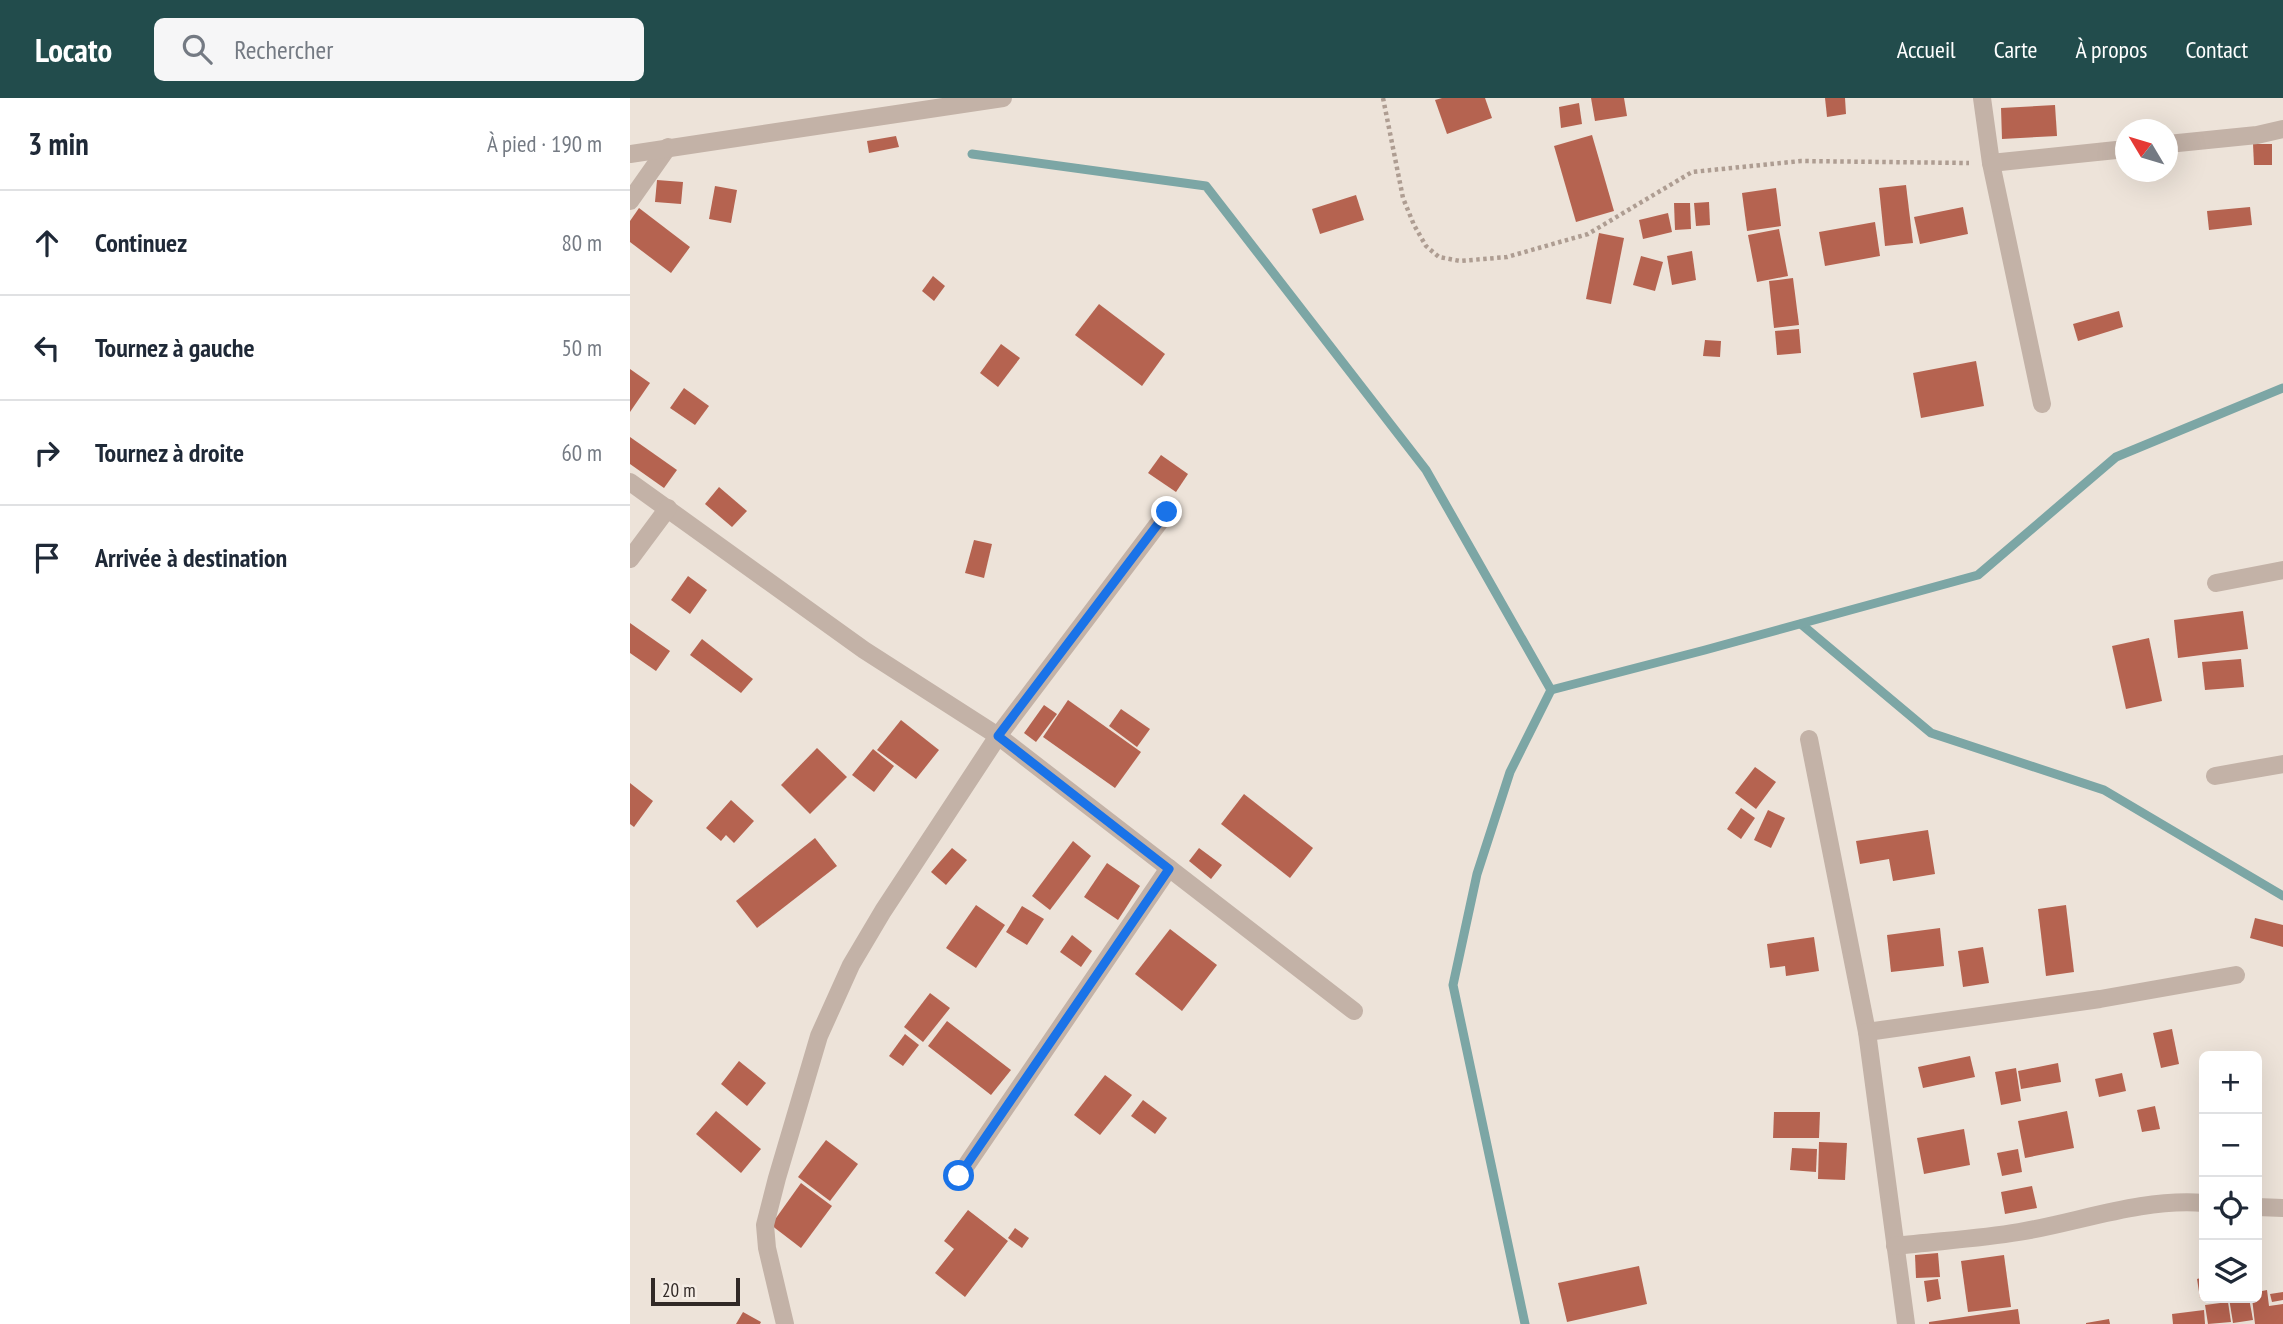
<!DOCTYPE html>
<html lang="fr">
<head>
<meta charset="utf-8">
<style>
  :root { --surface:#fff; --page:#f6f6f7; --text:#1f2937; --muted:#747a83; --line:#e0e1e3; --accent:#224c4c }
  body { margin:0; font-family:"PT Sans Narrow",sans-serif; background:var(--page); color:var(--text) }
  .controls { position:absolute; right:21px; bottom:21px; display:grid; overflow:hidden; border-radius:10px; box-shadow:0 7px 28px #0002 }
  .controls button { width:63px; height:63px; display:grid; place-items:center; padding:0; border:0; border-bottom:2px solid var(--line); background:var(--surface); color:var(--text); font:35px sans-serif }
  .compass { position:absolute; left:1485px; top:21px; width:63px; height:63px; border-radius:50%; background:var(--surface); box-shadow:0 7px 28px #0002; rotate:308deg }
  .scale { position:absolute; left:21px; bottom:18px; width:89px; box-sizing:border-box; padding-left:7px; border:4px solid #312926; border-top:0; font-size:19px; line-height:24px; white-space:nowrap; color:#312926; -webkit-text-stroke:5px #f5ede5; paint-order:stroke }
  .stop { position:absolute; width:21px; height:21px; margin:-16px; border:5px solid #1a73e8; border-radius:50%; background:#fff }
  .stop.end { background:#1a73e8; border-color:#fff; box-shadow:0 2px 7px #0008 }
  .list { margin:0; padding:0; list-style:none }
  h2 { display:flex; justify-content:space-between; align-items:center; height:91px; margin:0; padding:0 28px; font-size:30px }
  h2 small { font-size:23px; font-weight:400; color:var(--muted) }
  .list li { display:grid; grid-template-columns:46px 1fr auto; gap:21px; align-items:center; box-sizing:border-box; height:105px; padding:0 28px; border-top:2px solid var(--line) }
  .list b { display:block; font-size:26px; white-space:nowrap }
  .list em { font-size:23px; font-style:normal; color:var(--muted) }
  .icon { flex:none; width:38px; height:38px; fill:none; stroke:currentColor; stroke-width:2; stroke-linecap:round; stroke-linejoin:round }
  .map { position:relative; flex:none; width:1653px; height:1226px; overflow:hidden }
  header { display:flex; align-items:center; gap:42px; box-sizing:border-box; height:98px; padding:0 35px; background:var(--accent); color:#fff }
  header strong { font-size:33px }
  nav { display:flex; gap:38px; margin-inline-start:auto; font-size:24px }
  .search { width:490px; height:63px; background:var(--page); display:flex; align-items:center; gap:18px; box-sizing:border-box; padding:0 24px; border-radius:10px; color:var(--muted); font-size:26px }
  main { display:flex }
  aside { flex:1; background:var(--surface) }
  .map>svg:first-child { display:block }
</style>
</head>
<body>
<header>
<strong>Locato</strong>
<div class="search"><svg class="icon" aria-label="search" viewBox="0 0 24 24"><circle cx="10" cy="10" r="6"/><path d="M15 15l6 6"/></svg>Rechercher</div>
<nav><a>Accueil</a><a>Carte</a><a>À propos</a><a>Contact</a></nav>
</header>
<main>
<aside>
<h2>3 min<small>À pied · 190 m</small></h2>
<ul class="list">
<li><svg class="icon" aria-label="ahead" viewBox="0 0 24 24"><path d="M12 20V5M6 11l6-6 6 6"/></svg><div><b>Continuez</b></div><em>80 m</em></li>
<li><svg class="icon" aria-label="left" viewBox="0 0 24 24"><path d="M17 20v-9H6M10 6l-5 5 5 5"/></svg><div><b>Tournez à gauche</b></div><em>50 m</em></li>
<li><svg class="icon" aria-label="right" viewBox="0 0 24 24"><path d="M7 20v-9h11M14 6l5 5-5 5"/></svg><div><b>Tournez à droite</b></div><em>60 m</em></li>
<li><svg class="icon" aria-label="arrive" viewBox="0 0 24 24"><path d="M6 21V4h12l-3 4 3 4H6"/></svg><div><b>Arrivée à destination</b></div></li>
</ul>
</aside>
<div class="map">
<svg width="1653" height="1226" viewBox="0 0 1653 1226">
  <rect width="100%" height="100%" fill="#ede3d9"/>
  <g fill="none" stroke-linecap="round" stroke-linejoin="round">
    <g stroke="#7ca6a5" stroke-width="9">
      <path d="M342,56L576,88L796,372L921,592L880,674L847,776L823,887L895,1226"/>
      <path d="M1171,526L1301,635L1474,692L1653,798"/>
      <path d="M921,592L1075,552L1348,477L1486,359L1653,290"/>
    </g>
  </g>
  <g fill="#b56350">
    <path d="M812,0H855L862,20L817,36L805,2Z"/>
    <path d="M961,0H994L997,18L965,23Z"/>
    <path d="M1195,0H1215L1216,16L1197,19Z"/>
    <path d="M949,5L952,26L931,30L929,9Z"/>
    <path d="M1425,7L1427,38L1372,41L1371,10Z"/>
    <path d="M962,37L984,113L946,124L924,48Z"/>
    <path d="M266,38L269,49L239,55L237,43Z"/>
    <path d="M1623,46H1642V67H1624Z"/>
    <path d="M27,82L53,84L51,106L25,104Z"/>
    <path d="M1276,87L1283,145L1255,148L1249,90Z"/>
    <path d="M85,88L107,92L101,125L79,121Z"/>
    <path d="M1146,90L1151,128L1117,133L1112,95Z"/>
    <path d="M726,97L734,122L690,136L682,111Z"/>
    <path d="M1079,104L1080,127L1066,128L1064,105Z"/>
    <path d="M1044,105H1060L1061,131L1045,132Z"/>
    <path d="M1333,109L1338,136L1290,146L1284,119Z"/>
    <path d="M1620,109L1622,127L1579,132L1577,113Z"/>
    <path d="M9,110L60,149L41,175L0,144V123Z"/>
    <path d="M1038,115L1042,134L1013,141L1009,122Z"/>
    <path d="M1245,124L1250,158L1195,168L1189,134Z"/>
    <path d="M1149,131L1158,178L1127,184L1118,137Z"/>
    <path d="M969,135L994,140L981,206L956,201Z"/>
    <path d="M1062,153L1066,182L1042,187L1037,158Z"/>
    <path d="M1011,158L1033,164L1025,193L1003,187Z"/>
    <path d="M303,178L315,188L304,203L292,193Z"/>
    <path d="M1163,180L1169,227L1144,230L1139,183Z"/>
    <path d="M469,206L535,256L512,288L445,237Z"/>
    <path d="M1489,213L1493,229L1448,243L1443,226Z"/>
    <path d="M1169,231L1171,255L1147,257L1145,233Z"/>
    <path d="M1075,242L1091,243L1090,259L1073,258Z"/>
    <path d="M371,246L390,260L368,289L350,275Z"/>
    <path d="M1346,263L1354,308L1291,320L1283,275Z"/>
    <path d="M0,271L20,285L0,314Z"/>
    <path d="M54,290L79,308L65,327L40,310Z"/>
    <path d="M0,339L47,372L34,390L0,366Z"/>
    <path d="M531,357L558,376L546,394L518,375Z"/>
    <path d="M89,389L117,413L102,429L75,406Z"/>
    <path d="M344,442L362,446L354,480L335,475Z"/>
    <path d="M58,478L77,492L60,516L41,502Z"/>
    <path d="M1613,513L1618,551L1548,560L1544,522Z"/>
    <path d="M0,525L40,553L26,573L0,555Z"/>
    <path d="M1519,540L1532,603L1496,611L1482,548Z"/>
    <path d="M72,541L123,581L111,595L60,557Z"/>
    <path d="M1611,561L1614,589L1575,592L1572,564Z"/>
    <path d="M438,602L511,654L485,690L413,639Z"/>
    <path d="M414,607L427,616L406,644L394,635Z"/>
    <path d="M491,611L520,631L507,649L479,628Z"/>
    <path d="M271,622L309,652L286,681L247,652Z"/>
    <path d="M187,650L217,679L180,716L151,687Z"/>
    <path d="M243,651L264,668L244,694L222,677Z"/>
    <path d="M1125,669L1146,684L1126,711L1105,695Z"/>
    <path d="M0,685L23,703L4,729L0,726Z"/>
    <path d="M614,696L683,750L660,780L591,726Z"/>
    <path d="M101,702L124,723L104,745L96,737L91,743L76,730Z"/>
    <path d="M1111,710L1125,720L1111,741L1097,731Z"/>
    <path d="M1138,712L1155,720L1141,750L1124,742Z"/>
    <path d="M1298,732L1305,776L1263,783L1259,761L1230,766L1226,743Z"/>
    <path d="M185,740L207,768L127,830L106,803Z"/>
    <path d="M443,743L461,758L420,812L402,798Z"/>
    <path d="M322,750L337,762L316,787L301,774Z"/>
    <path d="M569,750L592,767L581,781L559,763Z"/>
    <path d="M477,765L510,788L488,822L454,799Z"/>
    <path d="M346,807L375,827L346,870L316,850Z"/>
    <path d="M1436,807L1444,874L1416,878L1408,811Z"/>
    <path d="M392,808L414,821L397,847L376,834Z"/>
    <path d="M1625,820L1653,827V849L1620,840Z"/>
    <path d="M1310,830L1314,868L1261,874L1257,837Z"/>
    <path d="M540,831L587,867L552,913L505,876Z"/>
    <path d="M442,837L462,853L451,869L430,854Z"/>
    <path d="M1184,839L1189,873L1156,878L1155,868L1140,870L1137,846Z"/>
    <path d="M1353,849L1359,885L1333,889L1328,853Z"/>
    <path d="M300,895L320,910L293,944L274,929Z"/>
    <path d="M317,923L381,972L361,997L298,948Z"/>
    <path d="M1542,931L1549,966L1531,970L1523,935Z"/>
    <path d="M275,936L289,947L273,968L259,958Z"/>
    <path d="M1340,958L1345,979L1293,990L1288,969Z"/>
    <path d="M109,963L136,985L117,1008L91,986Z"/>
    <path d="M1428,965L1431,984L1391,991L1388,973Z"/>
    <path d="M1386,970L1391,1003L1371,1007L1365,974Z"/>
    <path d="M1492,975L1496,993L1469,999L1465,981Z"/>
    <path d="M475,977L502,997L470,1037L444,1017Z"/>
    <path d="M513,1002L537,1020L525,1036L501,1018Z"/>
    <path d="M1525,1008L1530,1031L1512,1034L1507,1012Z"/>
    <path d="M86,1013L131,1051L111,1075L66,1036Z"/>
    <path d="M1437,1013L1444,1050L1395,1060L1388,1023Z"/>
    <path d="M1144,1014H1190L1189,1040H1143Z"/>
    <path d="M1334,1031L1340,1067L1294,1076L1287,1040Z"/>
    <path d="M196,1042L228,1066L200,1103L168,1079Z"/>
    <path d="M1189,1044L1217,1045L1215,1082L1188,1081Z"/>
    <path d="M1162,1050L1187,1051L1186,1074L1160,1072Z"/>
    <path d="M1388,1051L1392,1074L1372,1078L1367,1055Z"/>
    <path d="M171,1085L202,1108L171,1150L141,1127Z"/>
    <path d="M1402,1088L1407,1110L1375,1116L1371,1094Z"/>
    <path d="M338,1112L378,1143L335,1199L305,1175L324,1151L314,1143Z"/>
    <path d="M385,1130L399,1140L392,1150L378,1140Z"/>
    <path d="M1308,1155L1310,1179L1286,1180L1285,1157Z"/>
    <path d="M1374,1157L1381,1209L1338,1214L1331,1163Z"/>
    <path d="M1009,1168L1017,1206L937,1224L928,1185Z"/>
    <path d="M1574,1179V1199L1570,1200L1567,1181Z"/>
    <path d="M1308,1181L1311,1201L1297,1204L1294,1183Z"/>
    <path d="M1637,1192L1639,1208L1653,1206V1226H1625L1622,1200H1627V1194Z"/>
    <path d="M1653,1194V1202L1642,1204L1640,1196Z"/>
    <path d="M1599,1200H1619L1623,1222L1603,1225Z"/>
    <path d="M1598,1204L1601,1224L1578,1226L1575,1207Z"/>
    <path d="M1388,1211L1390,1226H1299V1224Z"/>
    <path d="M1574,1212L1575,1226H1543L1542,1216Z"/>
    <path d="M113,1214L131,1224L130,1226H106Z"/>
    <path d="M1479,1221L1480,1226H1456V1225Z"/>
  </g>
  <g fill="none" stroke-linecap="round" stroke-linejoin="round">
    <path stroke="#ae9d92" stroke-width="4.5" stroke-dasharray="3.5 3.5" stroke-linecap="butt" d="M753,0L773,100L784,127L796,148L809,159L830,163L877,159L958,136L1062,74L1171,63L1339,65"/>
    <g stroke="#c3b2a7" stroke-width="18">
      <path d="M1352,0L1361,65L1412,306"/>
      <path d="M1538,46L1627,37L1653,31"/>
      <path d="M1361,65L1496,51"/>
      <path d="M0,103L38,49"/>
      <path d="M0,384L234,552L368,638L724,913"/>
      <path d="M0,461L38,410"/>
      <path d="M1586,485L1653,472"/>
      <path d="M1179,641L1237,934L1276,1226"/>
      <path d="M1585,678L1653,666"/>
      <path d="M1237,934L1470,901L1606,877"/>
      <path d="M329,1078L539,770"/>
      <path d="M1627,1109L1653,1110"/>
      <path d="M1265,1148C1306,1143 1348,1141 1389,1134C1450,1124 1511,1100 1574,1105"/>
      <path d="M155,1226L137,1150L135,1127L147,1080L189,938L221,867L253,813L368,638L537,414"/>
    </g>
    <path stroke="#c3b2a7" stroke-width="18" d="M0,56L373,0"/>
  </g>
  <g fill="none" stroke-linecap="round" stroke-linejoin="round">
    <path stroke="#1a73e8" stroke-width="9" d="M329,1078L539,771L368,638L537,414"/>
  </g>
</svg>
<div class="controls">
<button>+</button>
<button>−</button>
<button><svg class="icon" aria-label="locate" viewBox="0 0 24 24"><circle cx="12" cy="12" r="6"/><path d="M12 2v4M12 18v4M2 12h4M18 12h4"/></svg></button>
<button><svg class="icon" aria-label="layers" viewBox="0 0 24 24"><path d="M12 4l9 5-9 5-9-5zM3 14l9 5 9-5"/></svg></button>
</div>
<svg class="compass" viewBox="-18 -18 36 36"><path d="M0-13l5 13h-10z" fill="#e53935"/><path d="M0 13l5-13h-10z" fill="#747a83"/></svg>
<div class="scale">20 m</div>
<div class="stop" style="left:329px;top:1078px"></div>
<div class="stop end" style="left:537px;top:414px"></div>
</div>
</main>
</body>
</html>
